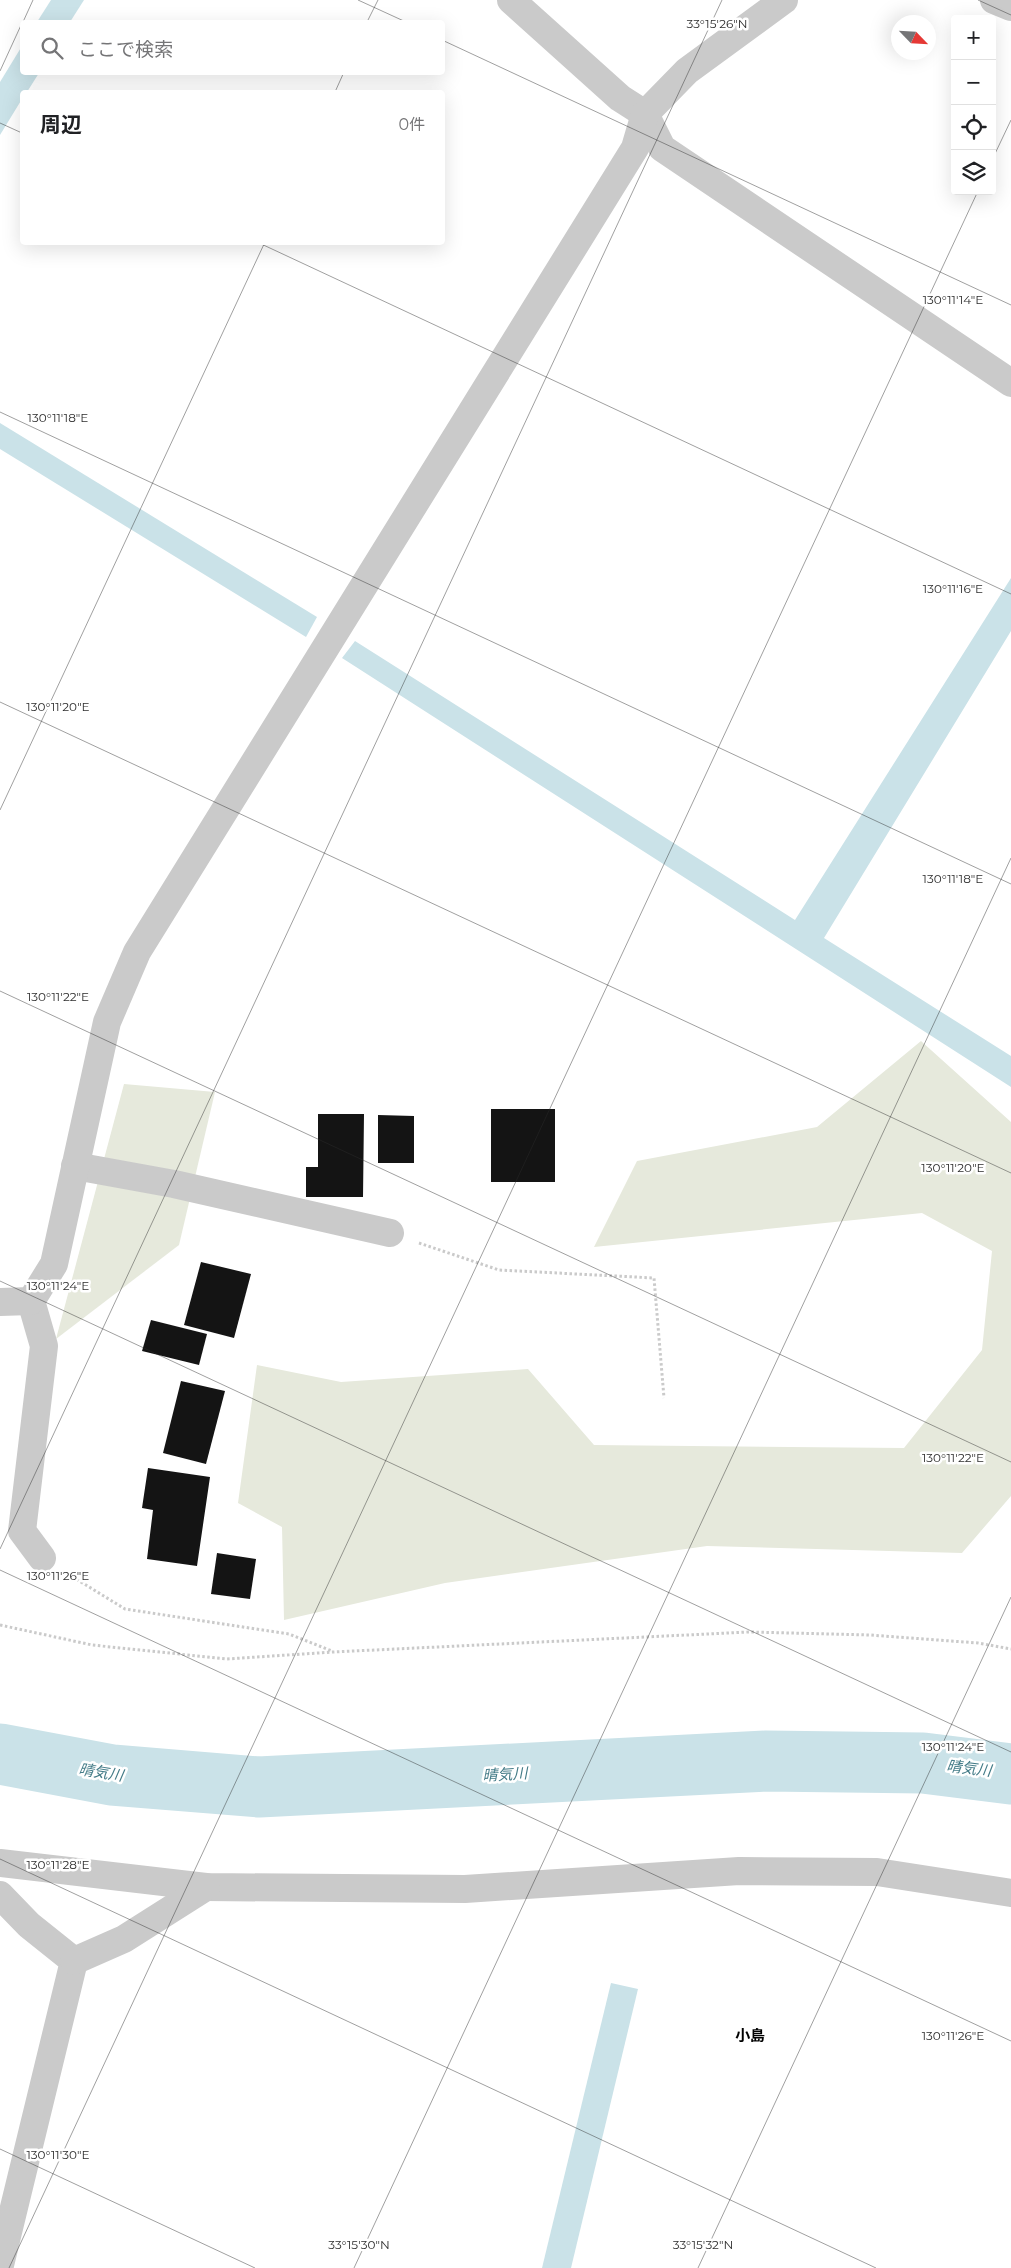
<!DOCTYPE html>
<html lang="ja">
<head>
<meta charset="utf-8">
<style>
  :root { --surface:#fff; --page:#f6f6f6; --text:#202124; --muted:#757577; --line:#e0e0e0 }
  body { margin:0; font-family:Montserrat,"Noto Sans JP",sans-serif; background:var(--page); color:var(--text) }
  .controls { position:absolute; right:15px; top:15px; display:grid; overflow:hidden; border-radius:5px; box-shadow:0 5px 20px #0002 }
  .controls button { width:45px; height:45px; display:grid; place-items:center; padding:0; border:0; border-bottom:1px solid var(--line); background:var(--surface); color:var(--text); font:25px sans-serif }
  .compass { position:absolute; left:891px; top:15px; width:45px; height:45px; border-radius:50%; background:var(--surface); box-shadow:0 5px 20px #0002; rotate:115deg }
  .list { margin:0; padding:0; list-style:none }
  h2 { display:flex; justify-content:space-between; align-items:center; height:65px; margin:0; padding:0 20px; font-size:21px }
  h2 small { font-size:16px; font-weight:400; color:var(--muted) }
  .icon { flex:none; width:28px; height:28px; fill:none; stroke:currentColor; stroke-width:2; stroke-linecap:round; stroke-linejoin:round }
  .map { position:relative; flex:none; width:1011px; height:2268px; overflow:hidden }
  .search { position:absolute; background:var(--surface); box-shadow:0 5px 20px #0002; left:20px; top:20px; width:425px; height:55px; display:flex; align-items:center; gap:12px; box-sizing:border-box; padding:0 18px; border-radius:5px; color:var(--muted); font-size:19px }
  .panel { position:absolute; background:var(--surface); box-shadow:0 5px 20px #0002; left:20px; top:90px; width:425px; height:155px; border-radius:5px }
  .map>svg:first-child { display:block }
</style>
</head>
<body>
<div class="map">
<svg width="1011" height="2268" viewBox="0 0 1011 2268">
  <rect width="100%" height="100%" fill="#fff"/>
  <g fill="#e6e9dc">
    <path d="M921,1041L1011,1122V1496L962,1553L707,1546L445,1583L284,1620L282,1527L238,1503L257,1365L341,1382L528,1369L594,1445L904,1448L982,1350L992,1251L922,1213L594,1247L637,1161L817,1127Z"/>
    <path d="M124,1084L215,1092L179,1245L56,1339Z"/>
  </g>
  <g fill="#cae2e8">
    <path d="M51,0H84L70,22H37Z"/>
    <path d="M22,46V72L39,73L27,92H22V99L0,135V82Z"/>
    <path d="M0,423L317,617L306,637L0,449Z"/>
    <path d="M1011,578V631L824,938L1011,1056V1087L342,658L355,641L795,920Z"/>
    <path d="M611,1983L638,1989L571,2268H542Z"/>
  </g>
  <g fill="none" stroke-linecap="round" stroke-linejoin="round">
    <path stroke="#cae2e8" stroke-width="61" d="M0,1754L112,1775L259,1787L766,1761L923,1763L1011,1774"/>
  </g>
  <g fill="#141414">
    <rect x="491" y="1109" width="64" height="73"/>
    <path d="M318,1114H364L363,1197H306V1167H318Z"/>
    <path d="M378,1115L414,1116V1163H378Z"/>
    <path d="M201,1262L251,1274L234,1338L184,1325Z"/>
    <path d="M151,1320L207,1334L199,1365L142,1351Z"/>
    <path d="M181,1381L225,1391L206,1464L163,1453Z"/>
    <path d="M148,1468L210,1477L197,1566L147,1559L153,1510L142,1508Z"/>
    <path d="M217,1553L256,1559L250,1599L211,1594Z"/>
  </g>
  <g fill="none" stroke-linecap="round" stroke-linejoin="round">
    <g stroke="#cacaca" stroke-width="3" stroke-dasharray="2.5 2.5" stroke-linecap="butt">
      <path d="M419,1243L499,1270L654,1278L664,1398"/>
      <path d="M68,1574L125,1609L289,1634L332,1651"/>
      <path d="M0,1625L92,1645L227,1659L333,1652L749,1632L870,1635L978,1643L1011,1649"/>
    </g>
    <g stroke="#cacaca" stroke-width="28">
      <path d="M511,0L620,98L645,114L662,148L1011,383"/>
      <path d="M994,0L1011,7"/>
      <path d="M75,1166L174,1184L390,1233"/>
      <path d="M31,1301L44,1346L22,1531L42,1558"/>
      <path d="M0,1302L31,1301L54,1264L107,1022L137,952L635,148L645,114L687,71L784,0"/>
      <path d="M0,1863L206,1887L465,1889L739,1871L877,1872L1011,1893"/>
      <path d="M0,1895L29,1925L74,1961L0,2265"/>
      <path d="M74,1961L124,1939L206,1887"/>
    </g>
  </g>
  <path fill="none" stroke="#2d2d2d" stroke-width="1" stroke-opacity="0.45" d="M358,0L406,22M978,0L1011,15M23,22L33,0M367,22L378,0M442,40L1011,305M0,71L22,23M335,92L344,72M0,123L22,133M992,160L1011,120M257,242L1011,594M0,412L1011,884M0,702L1011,1173M0,810L265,242M0,991L1011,1462M0,1281L1011,1752M0,1549L722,0M0,1570L1011,2041M0,1859L876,2268M0,2149L255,2268M9,2268L978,191M354,2268L1011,858M698,2268L1011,1597"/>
  <g text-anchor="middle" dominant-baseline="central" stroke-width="5" stroke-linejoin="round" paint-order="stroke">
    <g font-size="15" font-style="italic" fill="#437b87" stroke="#fff">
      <text transform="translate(969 1768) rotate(7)">晴気川</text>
      <text transform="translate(101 1772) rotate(9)">晴気川</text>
      <text transform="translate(505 1774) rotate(-3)">晴気川</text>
    </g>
    <g font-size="15" font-weight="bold" fill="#000" stroke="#fff">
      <text x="750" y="2035">小島</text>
    </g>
  </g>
  <g font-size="12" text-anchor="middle" fill="#2d2d2d" stroke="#fff" stroke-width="5" stroke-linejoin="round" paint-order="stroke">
    <text x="717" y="28">33°15'26"N</text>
    <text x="953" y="304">130°11'14"E</text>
    <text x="58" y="422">130°11'18"E</text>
    <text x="953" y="593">130°11'16"E</text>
    <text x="58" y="711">130°11'20"E</text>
    <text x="953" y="883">130°11'18"E</text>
    <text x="58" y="1001">130°11'22"E</text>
    <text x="953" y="1172">130°11'20"E</text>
    <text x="58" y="1290">130°11'24"E</text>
    <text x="953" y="1462">130°11'22"E</text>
    <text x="58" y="1580">130°11'26"E</text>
    <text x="953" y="1751">130°11'24"E</text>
    <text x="58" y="1869">130°11'28"E</text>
    <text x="953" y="2040">130°11'26"E</text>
    <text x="58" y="2159">130°11'30"E</text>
    <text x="359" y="2249">33°15'30"N</text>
    <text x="703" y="2249">33°15'32"N</text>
  </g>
</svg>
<div class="controls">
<button>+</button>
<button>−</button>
<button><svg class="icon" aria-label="locate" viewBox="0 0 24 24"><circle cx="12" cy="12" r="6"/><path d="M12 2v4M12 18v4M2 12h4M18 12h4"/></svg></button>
<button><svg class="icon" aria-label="layers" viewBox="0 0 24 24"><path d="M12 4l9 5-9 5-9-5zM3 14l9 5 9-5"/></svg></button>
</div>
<svg class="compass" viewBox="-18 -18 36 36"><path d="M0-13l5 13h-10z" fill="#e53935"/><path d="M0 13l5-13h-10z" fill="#757577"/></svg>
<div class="search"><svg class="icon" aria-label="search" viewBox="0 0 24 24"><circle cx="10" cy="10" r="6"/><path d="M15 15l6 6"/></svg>ここで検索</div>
<section class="panel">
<h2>周辺<small>0件</small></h2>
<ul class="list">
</ul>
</section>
</div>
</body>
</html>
